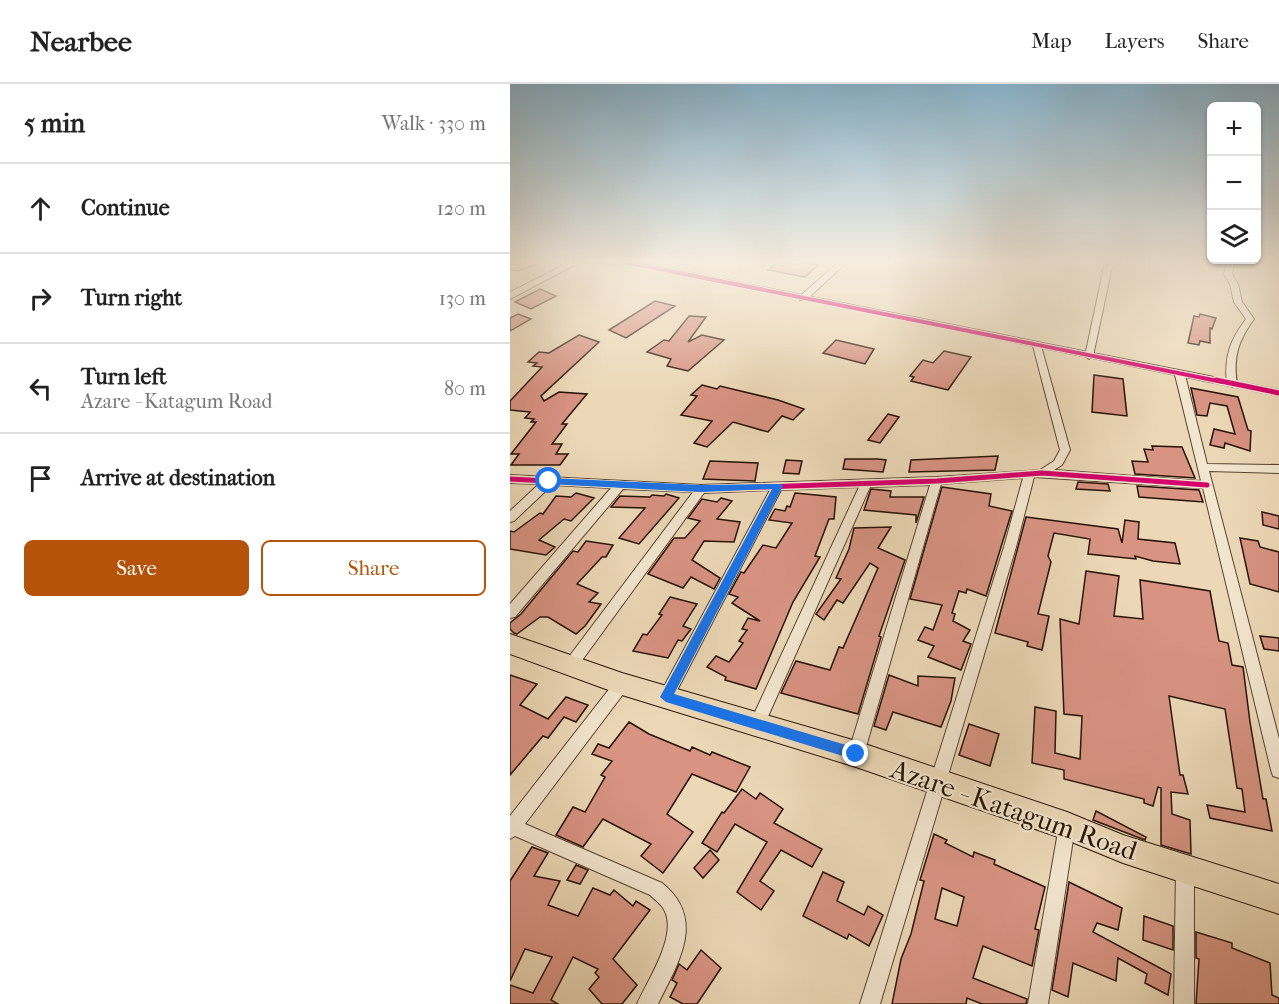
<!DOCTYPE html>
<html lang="en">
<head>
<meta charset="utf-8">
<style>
  :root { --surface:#fff; --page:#f2f2f2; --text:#222; --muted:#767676; --line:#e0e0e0; --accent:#b45309 }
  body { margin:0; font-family:"IM FELL French Canon",serif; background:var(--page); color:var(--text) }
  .controls { position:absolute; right:18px; top:18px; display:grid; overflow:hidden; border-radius:9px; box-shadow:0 2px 4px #0004 }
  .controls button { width:54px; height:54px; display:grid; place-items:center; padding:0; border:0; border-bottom:2px solid var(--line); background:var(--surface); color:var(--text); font:30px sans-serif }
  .stop { position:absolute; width:18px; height:18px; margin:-14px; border:4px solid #1a73e8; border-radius:50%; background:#fff }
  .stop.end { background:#1a73e8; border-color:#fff; box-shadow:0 2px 6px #0008 }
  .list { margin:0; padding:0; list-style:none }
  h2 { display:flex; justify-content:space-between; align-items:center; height:78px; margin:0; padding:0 24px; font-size:26px }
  h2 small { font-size:20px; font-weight:400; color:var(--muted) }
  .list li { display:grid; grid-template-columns:39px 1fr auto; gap:18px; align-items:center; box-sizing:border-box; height:90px; padding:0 24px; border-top:2px solid var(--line) }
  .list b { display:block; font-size:22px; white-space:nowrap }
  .list p { margin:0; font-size:20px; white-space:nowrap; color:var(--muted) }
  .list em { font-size:20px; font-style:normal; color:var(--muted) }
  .actions { display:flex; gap:12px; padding:18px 24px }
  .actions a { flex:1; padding:14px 0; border:2px solid var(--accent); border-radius:9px; text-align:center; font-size:21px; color:var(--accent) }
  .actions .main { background:var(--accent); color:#fff }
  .icon { flex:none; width:33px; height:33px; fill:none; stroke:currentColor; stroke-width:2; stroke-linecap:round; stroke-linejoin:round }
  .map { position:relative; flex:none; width:769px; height:920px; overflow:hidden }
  header { display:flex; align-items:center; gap:36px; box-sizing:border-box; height:84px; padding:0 30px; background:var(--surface); border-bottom:2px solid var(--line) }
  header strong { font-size:28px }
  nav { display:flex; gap:33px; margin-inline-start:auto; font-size:21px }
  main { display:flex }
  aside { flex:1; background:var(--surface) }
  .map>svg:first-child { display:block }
</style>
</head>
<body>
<header>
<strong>Nearbee</strong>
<nav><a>Map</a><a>Layers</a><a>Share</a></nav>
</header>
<main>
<aside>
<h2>5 min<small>Walk · 330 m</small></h2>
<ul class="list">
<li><svg class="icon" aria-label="ahead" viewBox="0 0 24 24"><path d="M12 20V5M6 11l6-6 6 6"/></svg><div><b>Continue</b></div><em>120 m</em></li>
<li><svg class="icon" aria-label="right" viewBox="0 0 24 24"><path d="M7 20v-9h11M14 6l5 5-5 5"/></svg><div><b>Turn right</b></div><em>130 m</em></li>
<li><svg class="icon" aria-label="left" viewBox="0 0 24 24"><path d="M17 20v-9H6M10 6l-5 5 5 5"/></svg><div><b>Turn left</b><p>Azare - Katagum Road</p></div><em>80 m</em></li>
<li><svg class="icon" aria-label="arrive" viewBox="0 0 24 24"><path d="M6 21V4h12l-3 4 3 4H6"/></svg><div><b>Arrive at destination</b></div></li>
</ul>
<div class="actions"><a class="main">Save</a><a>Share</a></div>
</aside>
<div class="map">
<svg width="769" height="920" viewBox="0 0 769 920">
  <rect width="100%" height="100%" fill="#ecd8b7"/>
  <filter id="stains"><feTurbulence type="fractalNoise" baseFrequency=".00333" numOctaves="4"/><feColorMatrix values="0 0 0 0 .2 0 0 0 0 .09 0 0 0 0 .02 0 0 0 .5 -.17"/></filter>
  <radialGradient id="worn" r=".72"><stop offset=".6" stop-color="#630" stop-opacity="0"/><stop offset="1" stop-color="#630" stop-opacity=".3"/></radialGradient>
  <g fill="#d89383" stroke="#271306" stroke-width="1.5" fill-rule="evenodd">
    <path d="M268,178L289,181L292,178L308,181L295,193L258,186Z"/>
    <path d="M30,205L46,212L21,225L5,218Z"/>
    <path d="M145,217L165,222L116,254L99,246Z"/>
    <path d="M8,230L21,235L0,247V234Z"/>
    <path d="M690,230L706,234L702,245L700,244V259L690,257L689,261L678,259L684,232L689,233Z"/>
    <path d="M179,232L196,233L178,258L192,251L214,256L178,287L157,282L161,275L137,268L154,256L159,257Z"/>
    <path d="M69,251L89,258L31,312L34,317L49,308L77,310L52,340H57L42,360H52L46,370H58L50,381H1L9,370H1L26,338H21L24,335L15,334L20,328L0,326V317L32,283L23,282L27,279L18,278L29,268L39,269Z"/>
    <path d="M326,256L364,265L355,280L313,269Z"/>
    <path d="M434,267L461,273L438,306L401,297L404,293L400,292L413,276L423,279Z"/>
    <path d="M584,291L613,295L617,332L582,328Z"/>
    <path d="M192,301L207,305L210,302L268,316L294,325L283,336L272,332L258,348L223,338L197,363L184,359L202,337L171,331L187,312L181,311Z"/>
    <path d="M681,304L728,313L738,346L741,347L740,367L715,359L714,364L700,361L704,345L725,350L717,322L700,319L697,332L687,331Z"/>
    <path d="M378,330L389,333L370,359L358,356Z"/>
    <path d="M642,362L672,363L685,394L625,390L622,377L638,378L634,365L643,366Z"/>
    <path d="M488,372L485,386L399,388L401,376Z"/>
    <path d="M335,375H368L376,376L373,388L333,385Z"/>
    <path d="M276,376L292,377L289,390L273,389Z"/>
    <path d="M200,377L248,379L245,397L193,395Z"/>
    <path d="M568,398L598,400L600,407L566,405Z"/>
    <path d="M627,402L689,406L693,418L629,413Z"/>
    <path d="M432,403L481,410L479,422L502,427L476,512L457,505L456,509L449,507L442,529L445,530L443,537L460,546L453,557L461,560L451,586L418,573L424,562L408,556L415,543L423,546L432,521L400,515Z"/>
    <path d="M361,405L381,407L380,413H414L406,439V431L354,426Z"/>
    <path d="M66,409L84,414L61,437L54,435L29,456L45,463L36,471L0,465V447L4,448L30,429L33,430L46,412L61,413Z"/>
    <path d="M285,409L326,413L324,435H319L305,472L310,473L283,518L246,605L215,596L216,593L197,583L206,572L219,578L233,559L229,557L237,546L232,545L238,534L250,537L222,519L228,513L219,510L231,488L234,489L253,461L266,464L282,439L259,436L265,425L275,427L277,422L280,423Z"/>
    <path d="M156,410L169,414L129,460L109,454L135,424L101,423L110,412L140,413L142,411L154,412Z"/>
    <path d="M211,414L222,417L207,435L230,438L224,458L194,457L182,476L210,494L204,505L181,493L173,504L138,490L164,454H175L190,437L178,434L192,415L207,418Z"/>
    <path d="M752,428L769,432V445L753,441Z"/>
    <path d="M516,433L608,445L612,459L615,436L629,438L628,455L665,459L670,480L643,477L625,472L626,475L578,470L580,455L544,449L538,472L541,478L528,530L539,532L532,566L517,562L518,558L485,549Z"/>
    <path d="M381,443L368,464L395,476L369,552L371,553L348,630L271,609L286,577L320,586L329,563L333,564L368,484L360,479L333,519L327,516L314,536L306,530L331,495L326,494L339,465L344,444Z"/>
    <path d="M730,454L748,457L750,463L769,468V508L740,500Z"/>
    <path d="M76,457L103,461L96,473H92L67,500L88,509L79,518L91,520L75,542L66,550L38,533H30L7,550L4,549L0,545V539L11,530L63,467L68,468Z"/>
    <path d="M576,487L609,492L604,532L633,535L630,496L700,507L709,557L718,559L722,581L733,583L740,638L753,715H756L762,747L700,734L697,721L735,728L732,705L727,704L715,625L659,612L670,691H673L678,710L661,708L662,730L680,736L681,770L651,761V704L648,703L643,722L634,719V715L554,695V686L522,679L525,623L546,627L545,669L570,675L572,632L554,630L550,535L569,540Z"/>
    <path d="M160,513L187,520L173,542L181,545L172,557L168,556L158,574L123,567L133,550L137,551L152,531L149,530Z"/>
    <path d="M750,552L769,554V567L754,565Z"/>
    <path d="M0,591L27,600L10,621L38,635L56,613L78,621L66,638L54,633L38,654L33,652L0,691Z"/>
    <path d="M379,591L408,602V592L445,594L441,617L431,643L383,628L376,646L364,642Z"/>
    <path d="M119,638L139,650L180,667L182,663L200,671L202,668L240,683L226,708L182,690L157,730L183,748L153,789L131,772L141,760L93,735L73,763L46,751L63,723L75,728L95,693L91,691L102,677L82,670L88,660L99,664Z"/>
    <path d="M459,640L489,650L480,682L449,671Z"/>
    <path d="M232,705L246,715L250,709L273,725L264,739L312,765L302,783L271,766L250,797L264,807L251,826L227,808L257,758L225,740L207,768L192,759L212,728L214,729Z"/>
    <path d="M586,727L636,753L635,756L583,736Z"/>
    <path d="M424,750L437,756L435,759L463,773L464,768L485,776L484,780L535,803L525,845L529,846L522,882L473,862L463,894L517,915L516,920H472L457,914L456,920H382L391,875L401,850L414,797L410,796ZM432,804L454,813L447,842L425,835Z"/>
    <path d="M22,763L38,769L24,792L50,797L38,821L68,832L83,804L100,811L104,806L123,822L126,817L140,826L103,875L127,901L112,920H92L79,905L89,893L85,889L88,885L63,873L41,916L48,920H0V901L23,909L42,873L15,865L0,897V797Z"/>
    <path d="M200,766L209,776L193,794L184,784Z"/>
    <path d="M66,781L78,786L70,800L57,796Z"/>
    <path d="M313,788L334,798L327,817L354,831L358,822L373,831L359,862L339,850L337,855L293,832Z"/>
    <path d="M559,798L612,824L608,846L587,839L583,848L661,890L658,911L635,899L637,890L608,874L606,897L563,879L558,913L542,906Z"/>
    <path d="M634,832L663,842V866L633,856Z"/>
    <path d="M686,848L722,859V864L760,879L762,911L769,914V920H686L689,875L686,874Z"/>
    <path d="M191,866L211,884L187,920H173L160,913L167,899L162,896L169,880L177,886Z"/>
  </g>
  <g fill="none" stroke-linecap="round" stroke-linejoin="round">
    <g stroke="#584432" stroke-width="2">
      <g id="minor">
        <path d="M21,178H31L9,186L0,185V181L9,182Z"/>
        <path d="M329,178H337L296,216H290V212Z"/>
        <path d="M595,178H603L583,272L579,275L575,272Z"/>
        <path d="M717,178H724L722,190L728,200L732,218L744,235C728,257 723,273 727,300L722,303L717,300C714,273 720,256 736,235L724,218L720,200L714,190Z"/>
        <path d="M527,259L531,262L560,366L552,381L544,386L691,397L665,291L670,288L675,291L697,380L769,381V389L699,387L769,655V694L763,692L761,686L693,404L524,393L506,463L370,920H350L494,463L513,394L431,400L354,670L352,675L346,678L340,675L338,670L420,401L360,403L252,646L247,648L242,646L239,641L349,403L271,406L161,618L156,620L151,618L149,613L151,608L260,406L194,409L65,586L60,588L55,586L53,582L55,578L183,408L113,405L5,533L0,534V520L101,404L42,401L4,437L0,438V427L29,400L0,399V391L191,401L427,393L530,386L544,377L550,366L523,262Z"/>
        <path d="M112,593L117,595L119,600L117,605L15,740L152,799C197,835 168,879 148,920H127C137,897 170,849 153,824C150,819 144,815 140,811L5,752L0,755V732L107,595Z"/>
        <path d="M557,734L563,736L565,742L538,920H518L549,742L551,736Z"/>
        <path d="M675,776L681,779L684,785V920H664L666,785L669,779Z"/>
      </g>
    </g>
    <g stroke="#584432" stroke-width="2">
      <g id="tertiary">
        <path d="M60,178H70L0,215V208Z"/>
        <path d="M111,178H126L769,306V312Z"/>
      </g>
    </g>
    <g stroke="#271306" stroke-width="2">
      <path id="primary" d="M0,550L112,589L346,657L557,728L613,751L769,800V830L613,779L557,756L346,683L112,611L0,570Z"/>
    </g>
    <use href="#minor" fill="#f3e6d0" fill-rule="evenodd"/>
    <use href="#tertiary" fill="#f3e6d0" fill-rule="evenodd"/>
    <use href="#primary" fill="#ecd8b7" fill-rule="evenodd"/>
    <g stroke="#f3e6d0" stroke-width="6">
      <path id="cycleway-far1" d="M115,178L713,298"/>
    </g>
    <g stroke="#f3e6d0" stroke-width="8">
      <g id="cycleway">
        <path d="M706,296L769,309"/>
        <path d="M0,395L191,405L427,397L532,389L697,401"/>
      </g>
    </g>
    <use href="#cycleway-far1" stroke="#d6006c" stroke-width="4"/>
    <use href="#cycleway" stroke="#d6006c" stroke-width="5"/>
  </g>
  <linearGradient id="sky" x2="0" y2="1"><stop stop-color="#88b6d1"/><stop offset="0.58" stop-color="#f6eddf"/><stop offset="1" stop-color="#f6eddf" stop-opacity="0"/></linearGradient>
  <rect width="769" height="306" fill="url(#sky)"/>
  <path fill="#1a73e8" d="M39,394L191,401L271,400L273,402L164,610L346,664L350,666L352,670L350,675L346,676L156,618L150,613L262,405L191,408L39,400L34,397Z"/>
  <g text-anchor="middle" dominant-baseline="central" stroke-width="4.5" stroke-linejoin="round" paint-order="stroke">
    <g font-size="27" fill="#271306" stroke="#f3e6d0">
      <text transform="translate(504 726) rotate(19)">Azare - Katagum Road</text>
    </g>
  </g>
  <rect width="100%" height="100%" filter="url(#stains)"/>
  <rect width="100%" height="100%" fill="url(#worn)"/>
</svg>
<div class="controls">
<button>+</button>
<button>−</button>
<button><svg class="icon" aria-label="layers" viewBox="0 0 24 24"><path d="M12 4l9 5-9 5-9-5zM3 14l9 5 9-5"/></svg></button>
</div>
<div class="stop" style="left:39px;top:397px"></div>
<div class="stop end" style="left:346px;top:670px"></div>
</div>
</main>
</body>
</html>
